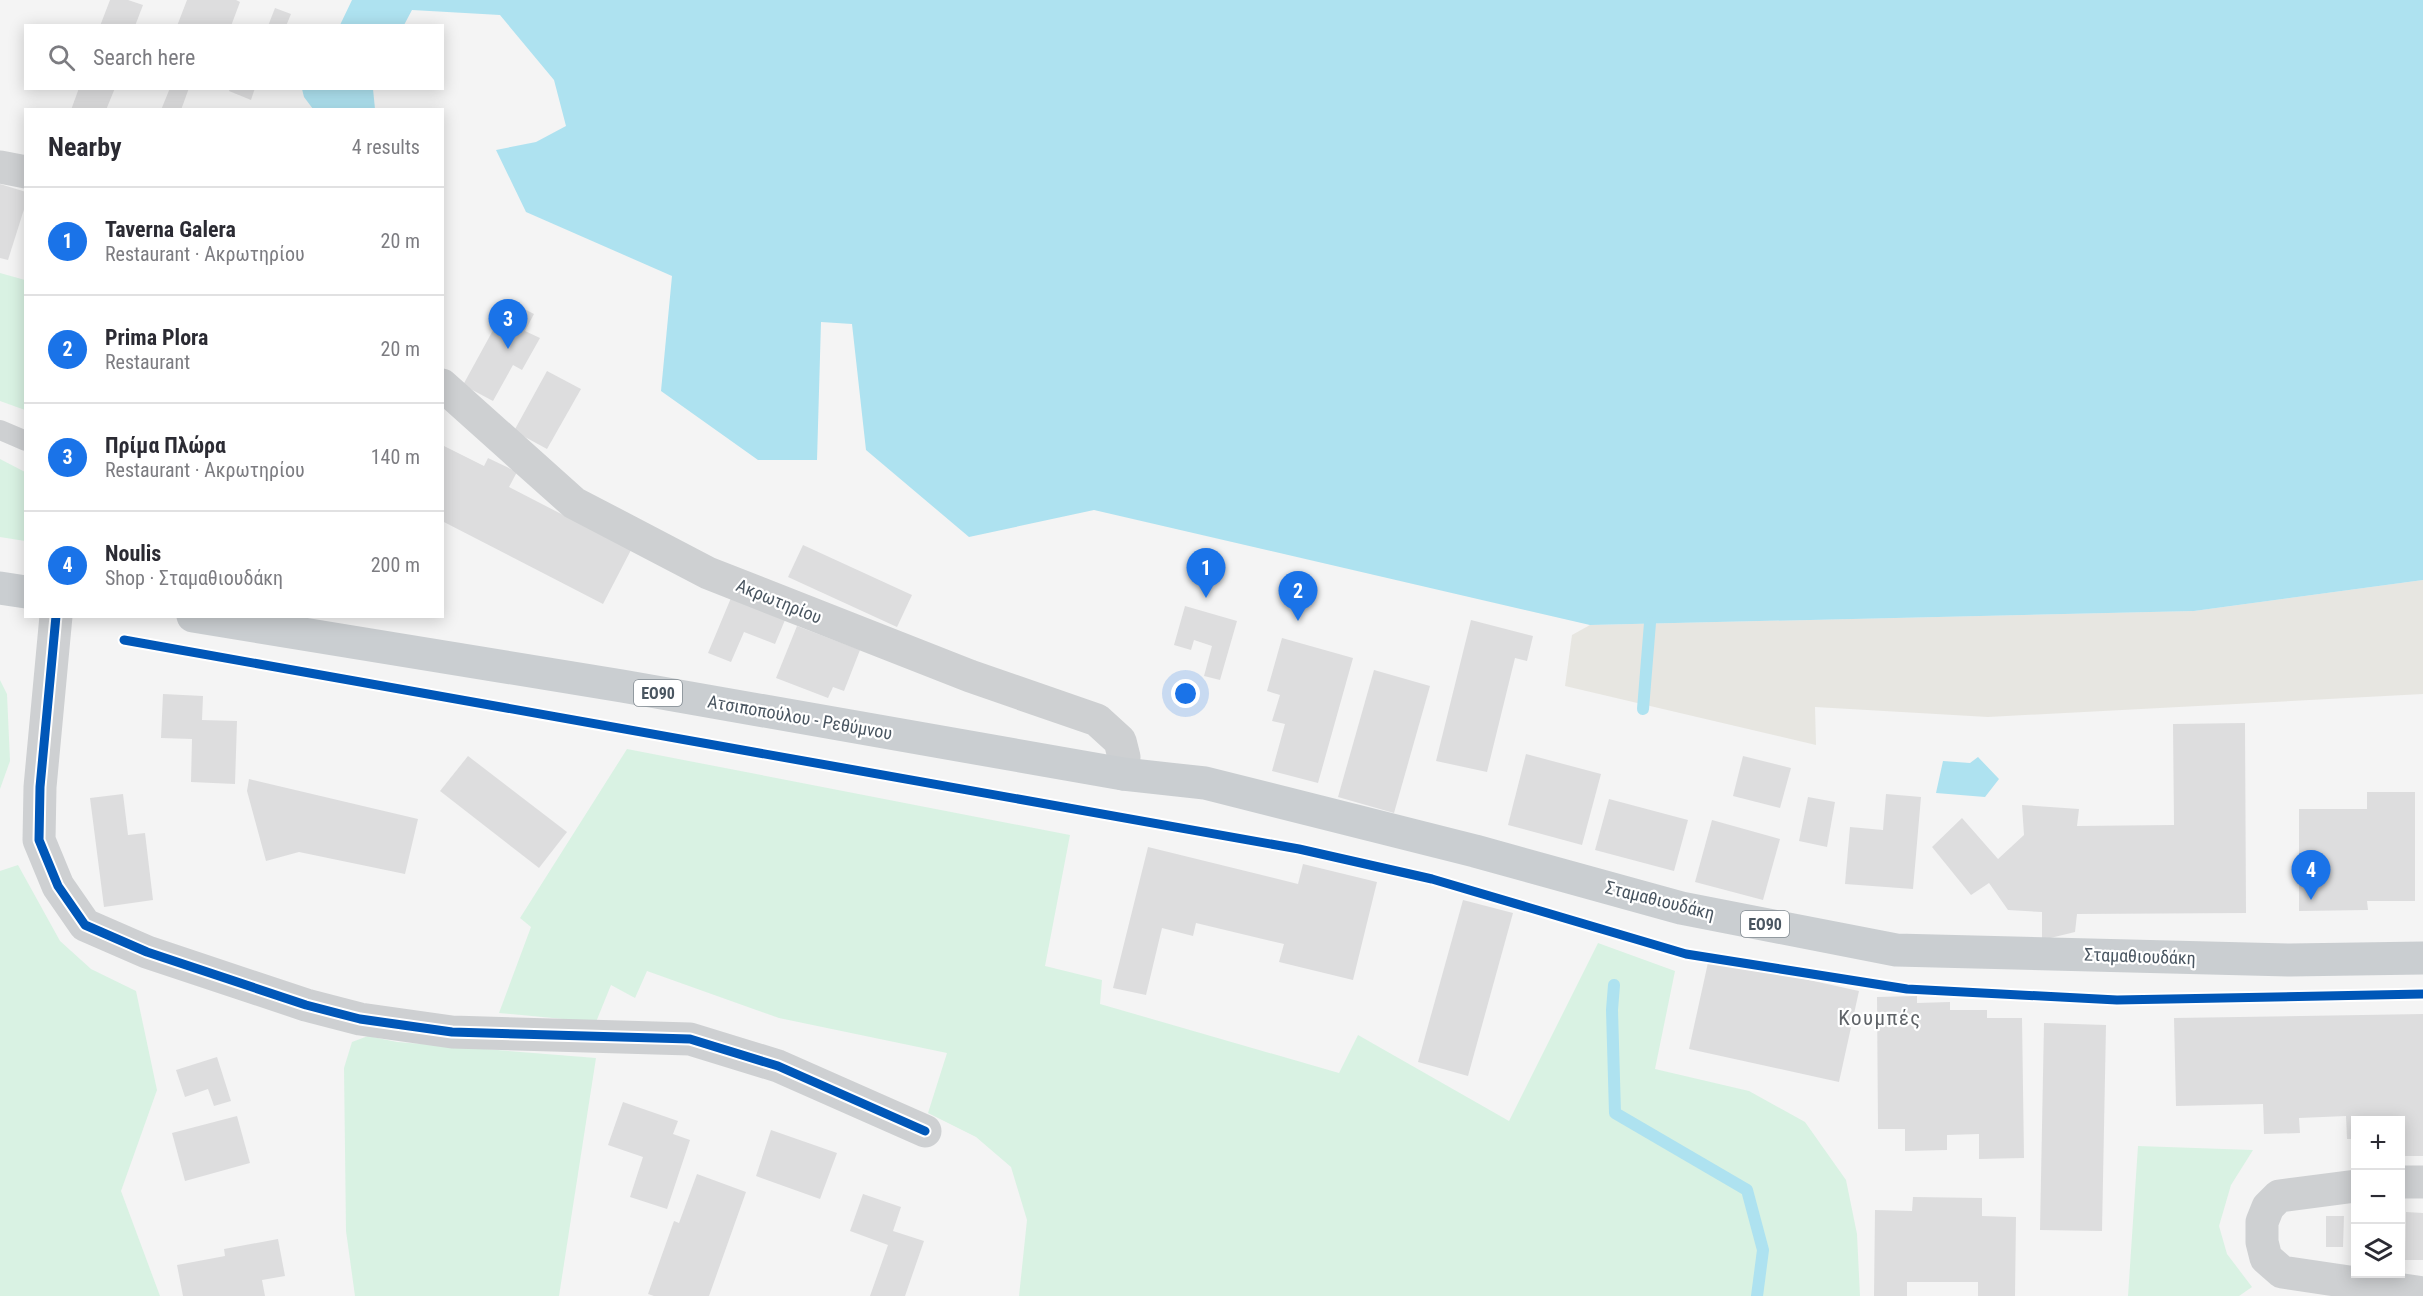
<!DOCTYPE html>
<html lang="en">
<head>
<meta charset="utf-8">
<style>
  :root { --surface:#fff; --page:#f2f2f3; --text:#2b2b33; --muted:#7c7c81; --line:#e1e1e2; --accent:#1a73e8 }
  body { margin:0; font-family:"Roboto Condensed",sans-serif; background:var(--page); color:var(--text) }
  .controls { position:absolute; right:18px; bottom:18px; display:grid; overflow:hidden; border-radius:0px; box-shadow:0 3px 15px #0003 }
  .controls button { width:54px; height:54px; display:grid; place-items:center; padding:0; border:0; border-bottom:2px solid var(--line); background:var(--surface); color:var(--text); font:30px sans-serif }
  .you { position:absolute; left:1186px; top:694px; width:21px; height:21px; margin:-15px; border:4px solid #fff; border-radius:50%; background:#1a73e8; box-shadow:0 0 0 9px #1a73e833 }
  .badge { display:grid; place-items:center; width:39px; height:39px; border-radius:50%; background:var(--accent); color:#fff; font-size:20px; font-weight:700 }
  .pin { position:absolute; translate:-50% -50px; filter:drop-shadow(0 2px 3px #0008) }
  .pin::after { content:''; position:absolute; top:32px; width:21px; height:18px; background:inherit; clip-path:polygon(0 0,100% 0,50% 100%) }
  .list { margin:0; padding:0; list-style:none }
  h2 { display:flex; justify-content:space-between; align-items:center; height:78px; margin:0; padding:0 24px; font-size:26px }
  h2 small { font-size:20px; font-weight:400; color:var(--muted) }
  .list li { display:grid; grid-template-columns:39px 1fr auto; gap:18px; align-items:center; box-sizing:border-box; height:108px; padding:0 24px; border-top:2px solid var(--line) }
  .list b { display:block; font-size:22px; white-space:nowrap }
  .list p { margin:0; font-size:20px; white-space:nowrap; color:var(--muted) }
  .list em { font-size:20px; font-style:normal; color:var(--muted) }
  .icon { flex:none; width:33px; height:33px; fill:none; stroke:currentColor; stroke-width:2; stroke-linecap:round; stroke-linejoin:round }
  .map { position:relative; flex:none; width:2423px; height:1296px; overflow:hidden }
  .search { position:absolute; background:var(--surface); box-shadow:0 3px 15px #0003; left:24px; top:24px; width:420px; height:66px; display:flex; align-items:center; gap:15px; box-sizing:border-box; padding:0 21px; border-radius:0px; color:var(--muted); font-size:22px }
  .panel { position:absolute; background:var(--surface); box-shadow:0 3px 15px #0003; left:24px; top:108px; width:420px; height:510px; border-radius:0px }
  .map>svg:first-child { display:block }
</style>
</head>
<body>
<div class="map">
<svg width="2423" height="1296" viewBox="0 0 2423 1296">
  <rect width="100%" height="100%" fill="#f4f4f4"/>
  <g fill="#d9f2e3">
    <path d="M0,273L25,280V410L0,401Z"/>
    <path d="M0,459L25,472V541L0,537Z"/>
    <path d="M0,680L7,694L10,761L0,789Z"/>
    <path d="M627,749L1070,835L1045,966L1102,980L1100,1004L1339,1073L1358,1035L1509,1121L1598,943L1675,971L1655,1069L1749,1091L1805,1122L1846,1180L1857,1234L1860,1296H1019L1027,1220L1011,1167L976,1137L928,1113L947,1053L779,1018L647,971L635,998L611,985L596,1022L499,1013L531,927L520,918Z"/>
    <path d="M18,865L60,941L91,969L136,991L157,1090L121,1191L160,1296H0V871Z"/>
    <path d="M368,1036L397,1042L596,1058L559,1296H355L346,1231L344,1068L352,1042Z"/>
    <path d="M2138,1146L2253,1150L2231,1185L2219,1226L2227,1254L2252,1287L2239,1296H2128Z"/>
  </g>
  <path fill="#e7e6e1" d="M2423,580V694L1988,717L1815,707L1816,745L1565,686L1572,635L1590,625L2194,611Z"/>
  <g fill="#aee2f0">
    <path d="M352,0H2423V580L2194,611L1590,625L1094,510L969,537L866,450L852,324L821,322L817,460H758L661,391L672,276L526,212L496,150L536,142L566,126L554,80L500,15L412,10L404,25H340Z"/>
    <path d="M302,89H373L375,109H313L304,97Z"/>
    <path d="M1978,757L1999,779L1985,797L1936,793L1943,761L1970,763Z"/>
  </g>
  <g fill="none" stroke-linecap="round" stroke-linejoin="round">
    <g stroke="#aee2f0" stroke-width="12">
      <path d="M1643,709L1650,623"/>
      <path d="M1614,985L1612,1010L1615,1113L1747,1190L1763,1250L1757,1296"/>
    </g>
  </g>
  <g fill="#ddddde">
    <path d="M110,0H128L143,5L135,26H100Z"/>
    <path d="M187,0H236L240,2L231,26H177Z"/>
    <path d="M275,8L291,14L286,26H268Z"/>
    <path d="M79,88H115L106,110H71Z"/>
    <path d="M170,88H189L181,110H161Z"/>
    <path d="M230,88H255L251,100L229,91Z"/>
    <path d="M0,184L26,192V203L8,260L0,258Z"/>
    <path d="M509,301L534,314L525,331L540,338L522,370L513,365L493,401L463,385Z"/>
    <path d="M547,371L581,389L547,449L514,431Z"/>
    <path d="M442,445L484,466L488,458L517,472L509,487L631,550L603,604L442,521Z"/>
    <path d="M803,545L912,595L897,627L788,577Z"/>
    <path d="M731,598L785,620L775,644L744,632L731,662L708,653Z"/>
    <path d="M1185,606L1237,621L1220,680L1204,676L1212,646L1194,640L1191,650L1174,645Z"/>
    <path d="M1471,620L1533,636L1527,661L1515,658L1487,772L1436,761Z"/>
    <path d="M797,626L860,650L844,691L833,687L828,698L776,678Z"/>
    <path d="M1282,638L1353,658L1318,783L1272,771L1285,724L1272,721L1280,695L1267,691Z"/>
    <path d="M1374,670L1430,686L1394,813L1338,797Z"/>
    <path d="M163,694L203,696L202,720L237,721L235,784L191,782L192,739L161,738Z"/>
    <path d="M2245,723L2246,913L2077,914L2075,932L2042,940V912L2008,910L1989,883L1971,895L1932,847L1962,818L1998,859L2024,835L2022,805L2079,809L2077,826L2174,825L2173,724Z"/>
    <path d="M1526,754L1601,774L1582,845L1508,825Z"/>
    <path d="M468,756L567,832L539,868L440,791Z"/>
    <path d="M1743,756L1791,768L1780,808L1733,796Z"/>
    <path d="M249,779L418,819L405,874L299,852L266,861L247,791Z"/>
    <path d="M2367,792H2415V901H2367L2368,910L2299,911V809H2367Z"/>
    <path d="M123,794L128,835L145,833L153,900L104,907L90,798Z"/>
    <path d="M1886,794L1921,797L1913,889L1845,884L1850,827L1883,830Z"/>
    <path d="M1808,797L1835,802L1827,847L1799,841Z"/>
    <path d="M1609,799L1688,820L1674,871L1595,850Z"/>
    <path d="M1712,820L1780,839L1763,900L1695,882Z"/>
    <path d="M1148,847L1298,884L1303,864L1377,882L1353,980L1279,962L1284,944L1196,923L1193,936L1162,928L1146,995L1113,988Z"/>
    <path d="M1463,900L1513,913L1468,1076L1418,1062Z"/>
    <path d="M1709,958L1859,991L1839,1082L1689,1049Z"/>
    <path d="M1917,996V1003L1950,1002V1010H1987V1018H2022L2024,1158L1979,1159V1134L1947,1135V1150L1905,1151V1129H1878L1877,997Z"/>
    <path d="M2423,1014V1156H2400V1120H2356V1139H2347L2346,1116L2299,1118L2300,1133L2264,1134L2263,1104L2176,1106L2174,1018Z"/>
    <path d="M2044,1023L2106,1025L2102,1231L2040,1230Z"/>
    <path d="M217,1057L231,1101L214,1106L208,1089L185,1097L176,1070Z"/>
    <path d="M623,1102L678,1121L673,1134L690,1140L667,1209L630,1197L643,1157L608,1145Z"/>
    <path d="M237,1116L250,1163L185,1181L172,1133Z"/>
    <path d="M771,1130L837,1153L820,1199L756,1176Z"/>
    <path d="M697,1174L746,1192L709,1296H654L648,1294L674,1221L679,1223Z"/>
    <path d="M863,1194L901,1207L893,1231L924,1241L905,1296H870L888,1245L850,1231Z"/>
    <path d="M1913,1197L1982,1198V1216L2016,1217L2015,1296H1978V1282H1907V1296H1874L1875,1210L1912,1211Z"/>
    <path d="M2406,1212L2423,1213V1260H2405Z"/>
    <path d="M2326,1216H2344L2343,1247H2326Z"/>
    <path d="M278,1239L285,1276L262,1280L265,1296H183L177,1265L225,1256L224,1249Z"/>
  </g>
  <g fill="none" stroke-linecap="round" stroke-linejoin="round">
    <path stroke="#ced0d2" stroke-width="20" d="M0,430L26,441"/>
    <g stroke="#ced0d2" stroke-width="33">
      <path d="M0,167L26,172"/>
      <path d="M442,385L574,503L708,573L970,676L1097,720L1120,741L1124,757L1123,774"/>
      <path d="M56,616L40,787L39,840L58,886L85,925L147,952L306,1005L360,1019L452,1032L690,1039L778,1066L925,1131"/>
      <path d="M2400,1182H2423"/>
      <path d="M2356,1186L2279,1196L2268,1207L2262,1222V1242L2266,1258L2282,1272L2423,1293"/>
    </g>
    <g stroke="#caced1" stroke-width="33">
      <path d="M0,588L26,592"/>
      <path d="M193,616L622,686L1123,774L1205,783L1475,851L1681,908L1896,950L2290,960L2423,958"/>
    </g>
    <g stroke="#fff" stroke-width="13">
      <g id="cycleway">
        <path d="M56,616L40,787L39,840L58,886L85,925L147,952L306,1005L360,1019L452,1032L690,1039L778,1066L925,1131"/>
        <path d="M124,640L1299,849L1432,879L1686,954L1907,989L2117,1000L2423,994"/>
      </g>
    </g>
    <use href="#cycleway" stroke="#0057b8" stroke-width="9"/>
  </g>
  <g text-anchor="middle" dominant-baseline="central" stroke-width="4.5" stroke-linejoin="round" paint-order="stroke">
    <g fill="#fff" stroke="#808990" stroke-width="1.5">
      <rect x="634" y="680" width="48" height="26" rx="4.5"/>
      <rect x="1741" y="911" width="48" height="26" rx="4.5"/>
    </g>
    <g font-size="16" font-weight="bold" fill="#4a5661">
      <text x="658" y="693">ΕΟ90</text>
      <text x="1765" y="924">ΕΟ90</text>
    </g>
    <g font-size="18" fill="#4a5661" stroke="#fff">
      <text transform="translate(779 601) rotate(22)">Ακρωτηρίου</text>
      <text transform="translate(800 717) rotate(10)">Ατσιποπούλου - Ρεθύμνου</text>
      <text transform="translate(1660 900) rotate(14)">Σταμαθιουδάκη</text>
      <text transform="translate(2140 956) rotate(2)">Σταμαθιουδάκη</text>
    </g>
    <g font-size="21" letter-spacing="1.5" fill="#5f6368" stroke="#fff">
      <text x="1880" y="1018">Κουμπές</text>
    </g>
  </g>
</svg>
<div class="controls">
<button>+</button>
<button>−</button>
<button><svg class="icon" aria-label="layers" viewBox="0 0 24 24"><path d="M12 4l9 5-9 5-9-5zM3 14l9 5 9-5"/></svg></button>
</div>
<div class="you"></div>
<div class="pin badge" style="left:1206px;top:598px">1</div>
<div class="pin badge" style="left:1298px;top:621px">2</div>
<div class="pin badge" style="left:508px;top:349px">3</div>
<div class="pin badge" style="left:2311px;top:900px">4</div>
<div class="search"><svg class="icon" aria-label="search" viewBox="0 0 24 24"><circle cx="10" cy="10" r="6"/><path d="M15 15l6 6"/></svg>Search here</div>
<section class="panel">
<h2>Nearby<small>4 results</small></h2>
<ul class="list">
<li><span class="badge">1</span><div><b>Taverna Galera</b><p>Restaurant · Ακρωτηρίου</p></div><em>20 m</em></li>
<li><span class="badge">2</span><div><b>Prima Plora</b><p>Restaurant</p></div><em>20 m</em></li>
<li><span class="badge">3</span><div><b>Πρίμα Πλώρα</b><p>Restaurant · Ακρωτηρίου</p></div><em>140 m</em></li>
<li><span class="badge">4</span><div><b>Noulis</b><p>Shop · Σταμαθιουδάκη</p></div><em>200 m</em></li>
</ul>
</section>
</div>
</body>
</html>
